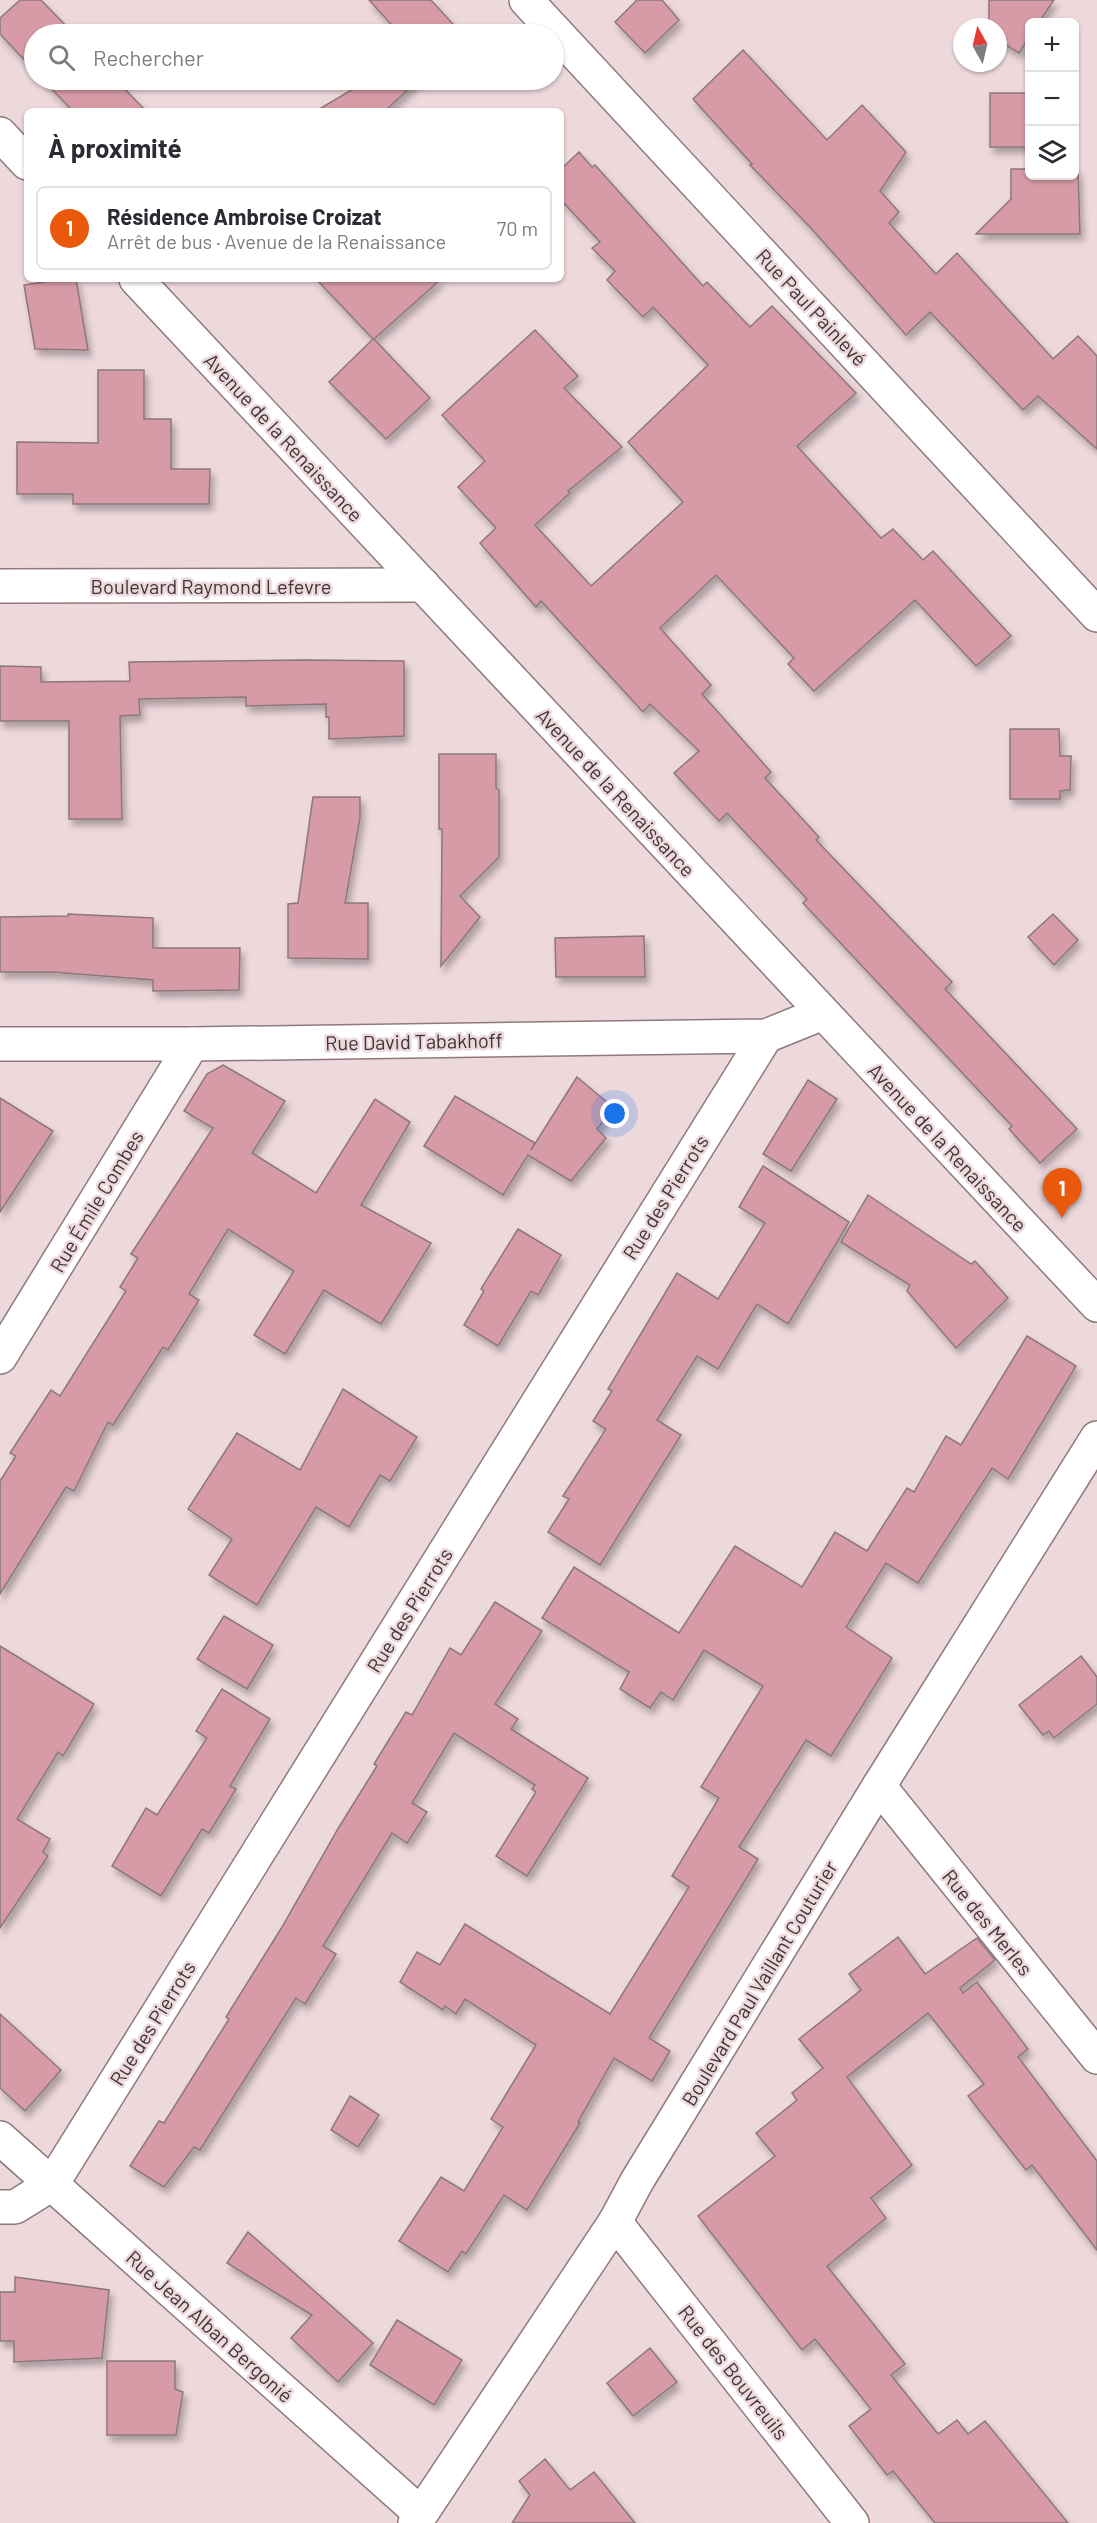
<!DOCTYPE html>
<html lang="fr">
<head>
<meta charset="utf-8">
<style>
  :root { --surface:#fff; --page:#f2f2f3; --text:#2b2b33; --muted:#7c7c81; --line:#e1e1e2; --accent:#ea580c }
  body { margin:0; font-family:Barlow,sans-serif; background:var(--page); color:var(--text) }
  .controls { position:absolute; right:18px; top:18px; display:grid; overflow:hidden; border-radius:9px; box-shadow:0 2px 4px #0004 }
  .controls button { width:54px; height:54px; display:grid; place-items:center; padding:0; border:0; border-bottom:2px solid var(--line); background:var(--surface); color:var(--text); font:30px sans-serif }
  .compass { position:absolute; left:953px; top:18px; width:54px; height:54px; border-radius:50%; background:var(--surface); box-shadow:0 2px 4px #0004; rotate:352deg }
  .you { position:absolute; left:615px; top:1114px; width:21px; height:21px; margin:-15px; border:4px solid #fff; border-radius:50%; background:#1a73e8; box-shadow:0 0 0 9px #1a73e833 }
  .badge { display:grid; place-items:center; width:39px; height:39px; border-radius:50%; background:var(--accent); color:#fff; font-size:20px; font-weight:700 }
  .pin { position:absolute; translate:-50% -50px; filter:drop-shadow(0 2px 3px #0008) }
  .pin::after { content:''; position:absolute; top:32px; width:21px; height:18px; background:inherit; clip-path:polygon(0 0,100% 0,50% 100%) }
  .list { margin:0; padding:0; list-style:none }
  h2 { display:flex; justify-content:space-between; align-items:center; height:78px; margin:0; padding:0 24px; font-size:26px }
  h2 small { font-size:20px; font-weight:400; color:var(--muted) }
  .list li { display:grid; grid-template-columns:39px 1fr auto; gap:18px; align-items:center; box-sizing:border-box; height:84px; margin:0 12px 12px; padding:0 12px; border:2px solid var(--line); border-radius:9px }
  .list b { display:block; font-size:22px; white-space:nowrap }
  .list p { margin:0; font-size:20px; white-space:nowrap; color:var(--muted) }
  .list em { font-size:20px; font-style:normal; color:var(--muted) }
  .icon { flex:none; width:33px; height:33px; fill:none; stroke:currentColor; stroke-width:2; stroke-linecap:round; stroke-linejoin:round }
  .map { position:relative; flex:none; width:1097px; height:2523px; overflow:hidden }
  .search { position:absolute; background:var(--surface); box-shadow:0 2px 4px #0004; left:24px; top:24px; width:540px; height:66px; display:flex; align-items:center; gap:15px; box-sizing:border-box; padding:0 21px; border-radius:33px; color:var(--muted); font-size:22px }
  .panel { position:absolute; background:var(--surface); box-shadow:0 2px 4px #0004; left:24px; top:108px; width:540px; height:174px; border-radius:9px }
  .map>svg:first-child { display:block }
</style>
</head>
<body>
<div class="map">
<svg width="1097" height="2523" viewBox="0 0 1097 2523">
  <defs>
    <filter id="shadow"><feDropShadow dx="3.5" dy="6" stdDeviation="3" flood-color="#0004"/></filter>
  </defs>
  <rect width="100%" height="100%" fill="#edd8dc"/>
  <g fill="#d79ba7" stroke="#8b787b" stroke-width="1.5" filter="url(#shadow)">
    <path d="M20,0H41L74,34H34V70L0,34V18Z"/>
    <path d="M369,0H431L462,34H400Z"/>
    <path d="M637,0H662L679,20L645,53L615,22Z"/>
    <path d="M989,0H1054L1039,22H1029V37L1019,53L998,40V27H989Z"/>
    <path d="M743,50L827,140L862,105L906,152L880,191L899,212L889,223L936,274L957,253L1053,359L1078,336L1097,356V449L1038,396L1023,410L930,312L906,335L810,227L750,165L752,164L693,99Z"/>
    <path d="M43,80H116L146,111H73Z"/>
    <path d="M368,80H418L385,111H316Z"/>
    <rect x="990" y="93" width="39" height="54"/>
    <path d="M579,152L592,167L595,165L703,286L707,282L750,327L772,306L856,393L797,446L881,538L893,529L923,560L933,551L1011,636L976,666L915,600L814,691L788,664L794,658L716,575L660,628L711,685L702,694L771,772L765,778L819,837L816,840L952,982L945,989L1077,1129L1040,1163L1009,1129L1012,1126L803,903L807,899L727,813L719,821L674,773L699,751L650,704L643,712L541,601L536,607L480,543L496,528L458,487L485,461L442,415L535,330L578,376L564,388L622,447L568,491L570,493L535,525L591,586L683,502L628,442L708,365L653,307L643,317L607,280L615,271L592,248L600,242L561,200V169Z"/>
    <path d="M1011,169H1029V176H1074V169L1078,170L1080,234H976L1011,199Z"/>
    <path d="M61,279H76L88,350L35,349L24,285Z"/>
    <path d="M316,279H441L374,339L430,398L386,439L329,382L373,339Z"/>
    <path d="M98,370H144V419H171V469H210L209,504H73V494H17V442L98,443Z"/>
    <path d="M305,660L404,661V736L329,739V717H326V704L246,706V697L139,699L140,715L120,716L122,819H69V721H0V666L41,667V682L130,681L129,662Z"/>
    <path d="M1010,729H1059L1060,756H1071L1070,790L1060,791V799H1010Z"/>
    <path d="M439,754H496V788L499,790V857L460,896L480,917L441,966L442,829H439Z"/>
    <path d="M313,797H360V818L345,903H368V959L288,958V904L298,903Z"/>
    <path d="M68,914L153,918V948H240L239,990L153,991V980L53,972H0V917L68,916Z"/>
    <path d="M1053,914L1078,940L1054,965L1028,937Z"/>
    <path d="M644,936L645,977H556L555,938Z"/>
    <path d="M223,1065L285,1101L252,1153L316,1193L375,1099L410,1122L361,1205L431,1243L381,1324L324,1290L285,1354L254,1335L294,1271L228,1229L189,1294L199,1300L168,1350L163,1347L113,1425L108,1422L74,1491L66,1487L0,1594V1481L16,1456L10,1453L51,1390L60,1396L126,1291L120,1287L138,1258L131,1254L213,1128L184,1111L207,1074Z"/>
    <path d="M577,1077L614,1108L597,1129L606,1138L571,1181L528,1155L503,1195L424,1146L455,1096L535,1143L531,1150Z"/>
    <path d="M808,1080L837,1099L791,1171L763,1154Z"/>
    <path d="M0,1098L53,1131L0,1212Z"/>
    <path d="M763,1166L849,1222L788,1324L757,1304L718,1369L697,1356L657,1420L681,1435L600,1565L548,1532L569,1499L563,1496L606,1429L593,1421L612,1391L608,1389L677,1273L718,1299L765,1223L739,1207Z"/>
    <path d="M868,1195L971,1264L975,1261L1008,1298L956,1348L907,1291L910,1285L841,1242Z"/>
    <path d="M518,1229L561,1255L538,1295L531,1291L498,1346L464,1325L484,1291L481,1289Z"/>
    <path d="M1027,1336L1076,1366L1008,1479L992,1468L918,1583L886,1563L846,1627L892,1658L831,1756L806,1740L739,1847L758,1859L649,2038L670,2051L652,2081L614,2058L578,2122L580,2123L527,2210L504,2195L466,2254L462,2251L448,2272L399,2241L441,2177L464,2191L503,2127L491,2119L536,2045L465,1999L456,2014L445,2006L443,2010L400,1982L417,1952L440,1965L465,1924L610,2014L689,1887L672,1876L719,1798L701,1787L763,1686L704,1650L673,1700L661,1692L650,1708L620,1689L629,1672L542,1618L574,1567L679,1633L735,1546L802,1587L835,1532L867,1551L907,1488L914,1492L946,1436L961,1445Z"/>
    <path d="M343,1389L417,1437L390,1481L380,1475L349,1527L316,1507L257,1605L209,1575L232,1539L188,1509L237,1433L300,1470Z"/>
    <path d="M495,1602L542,1631L495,1704L518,1719L511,1729L588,1778L527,1876L496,1856L536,1792L532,1789L535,1785L454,1733L412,1803L427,1812L407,1843L392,1833L323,1946L336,1954L305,2004L296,1998L200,2150L194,2147L164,2187L130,2166L159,2121L164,2123L229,2019L226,2017L282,1927L339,1827L377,1766L374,1764L406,1712L412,1715L450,1648L461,1655Z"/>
    <path d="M224,1616L273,1645L247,1689L197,1659Z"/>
    <path d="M0,1646L94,1704L63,1756L58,1752L17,1819L50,1839L43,1852L48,1856L0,1928Z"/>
    <path d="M1081,1656L1097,1677V1704L1054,1738L1049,1731L1043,1735L1019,1705Z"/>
    <path d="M222,1689L270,1719L230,1786L236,1789L209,1833L202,1829L161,1896L112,1866L146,1808L157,1815L207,1738L196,1731Z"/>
    <path d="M898,1937L925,1974L977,1938L995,1960L960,1988L963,1993L977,1982L1028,2049L1018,2057L1097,2161V2250L1032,2165L1026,2170L968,2096L984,2084L928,2013L847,2077L912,2165L871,2198L886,2218L827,2266L905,2364L891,2375L938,2434L957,2420L968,2434L985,2421L1068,2523H935L893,2471L887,2475L849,2426L871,2409L815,2339L802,2350L698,2216L775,2156L756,2133L797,2100L792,2093L823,2068L799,2039L861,1990L849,1974Z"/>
    <path d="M0,2014L61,2070L25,2111L0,2088Z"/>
    <path d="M350,2096L379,2115L358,2147L331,2130Z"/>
    <path d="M248,2232L373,2343L338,2382L291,2338L312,2315L227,2263Z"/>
    <path d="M15,2277L109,2290L102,2358L14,2362V2341H0V2292H15Z"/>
    <path d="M397,2320L462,2360L434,2405L370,2365Z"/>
    <path d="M650,2348L677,2382L633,2416L607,2383Z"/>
    <path d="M107,2361H175V2389L183,2392L176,2435H107Z"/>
    <path d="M545,2459L570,2490L594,2472L635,2523H512L530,2495L519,2481Z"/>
  </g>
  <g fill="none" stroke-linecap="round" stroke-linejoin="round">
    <g stroke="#8e7a7e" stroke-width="36">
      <g id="minor">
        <path d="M526,0L1097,615"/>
        <path d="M0,134L27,163"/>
        <path d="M136,279L1097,1305"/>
        <path d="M0,586L423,585"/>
        <path d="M0,1044H192L766,1036L823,1013"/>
        <path d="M0,1357L192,1044"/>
        <path d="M879,1786L1097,2057"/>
        <path d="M0,2138L420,2513"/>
        <path d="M0,2207H15L52,2184L766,1036"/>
        <path d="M615,2222L852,2523"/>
        <path d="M415,2523L615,2222L637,2181L879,1786L1097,1438"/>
      </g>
    </g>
    <use href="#minor" stroke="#fff" stroke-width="33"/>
  </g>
  <g text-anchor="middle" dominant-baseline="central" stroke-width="5" stroke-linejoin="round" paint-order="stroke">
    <g font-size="20" fill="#3e3537" stroke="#edd8dc">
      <text transform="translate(812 307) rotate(47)">Rue Paul Painlevé</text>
      <text transform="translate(284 437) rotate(47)">Avenue de la Renaissance</text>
      <text x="211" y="586">Boulevard Raymond Lefevre</text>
      <text transform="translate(616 792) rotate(47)">Avenue de la Renaissance</text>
      <text transform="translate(414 1041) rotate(-1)">Rue David Tabakhoff</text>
      <text transform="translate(948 1147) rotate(47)">Avenue de la Renaissance</text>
      <text transform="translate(665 1197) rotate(-58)">Rue des Pierrots</text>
      <text transform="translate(96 1201) rotate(-59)">Rue Émile Combes</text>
      <text transform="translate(409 1610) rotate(-58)">Rue des Pierrots</text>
      <text transform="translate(988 1922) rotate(51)">Rue des Merles</text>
      <text transform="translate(759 1983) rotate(-59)">Boulevard Paul Vaillant Couturier</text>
      <text transform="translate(152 2023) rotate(-58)">Rue des Pierrots</text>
      <text transform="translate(210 2326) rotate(42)">Rue Jean Alban Bergonié</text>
      <text transform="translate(734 2372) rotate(52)">Rue des Bouvreuils</text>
    </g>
  </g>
</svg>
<div class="controls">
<button>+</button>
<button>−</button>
<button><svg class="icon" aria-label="layers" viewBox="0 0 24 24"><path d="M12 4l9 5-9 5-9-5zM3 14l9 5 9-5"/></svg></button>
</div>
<svg class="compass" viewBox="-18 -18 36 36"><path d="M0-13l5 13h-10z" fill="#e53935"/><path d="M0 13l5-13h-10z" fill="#7c7c81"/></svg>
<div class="you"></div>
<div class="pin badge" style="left:1062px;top:1218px">1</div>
<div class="search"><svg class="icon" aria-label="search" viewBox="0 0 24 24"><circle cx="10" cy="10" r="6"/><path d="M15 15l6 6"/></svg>Rechercher</div>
<section class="panel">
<h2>À proximité<small></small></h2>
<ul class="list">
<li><span class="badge">1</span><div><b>Résidence Ambroise Croizat</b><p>Arrêt de bus · Avenue de la Renaissance</p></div><em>70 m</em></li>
</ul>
</section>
</div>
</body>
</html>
